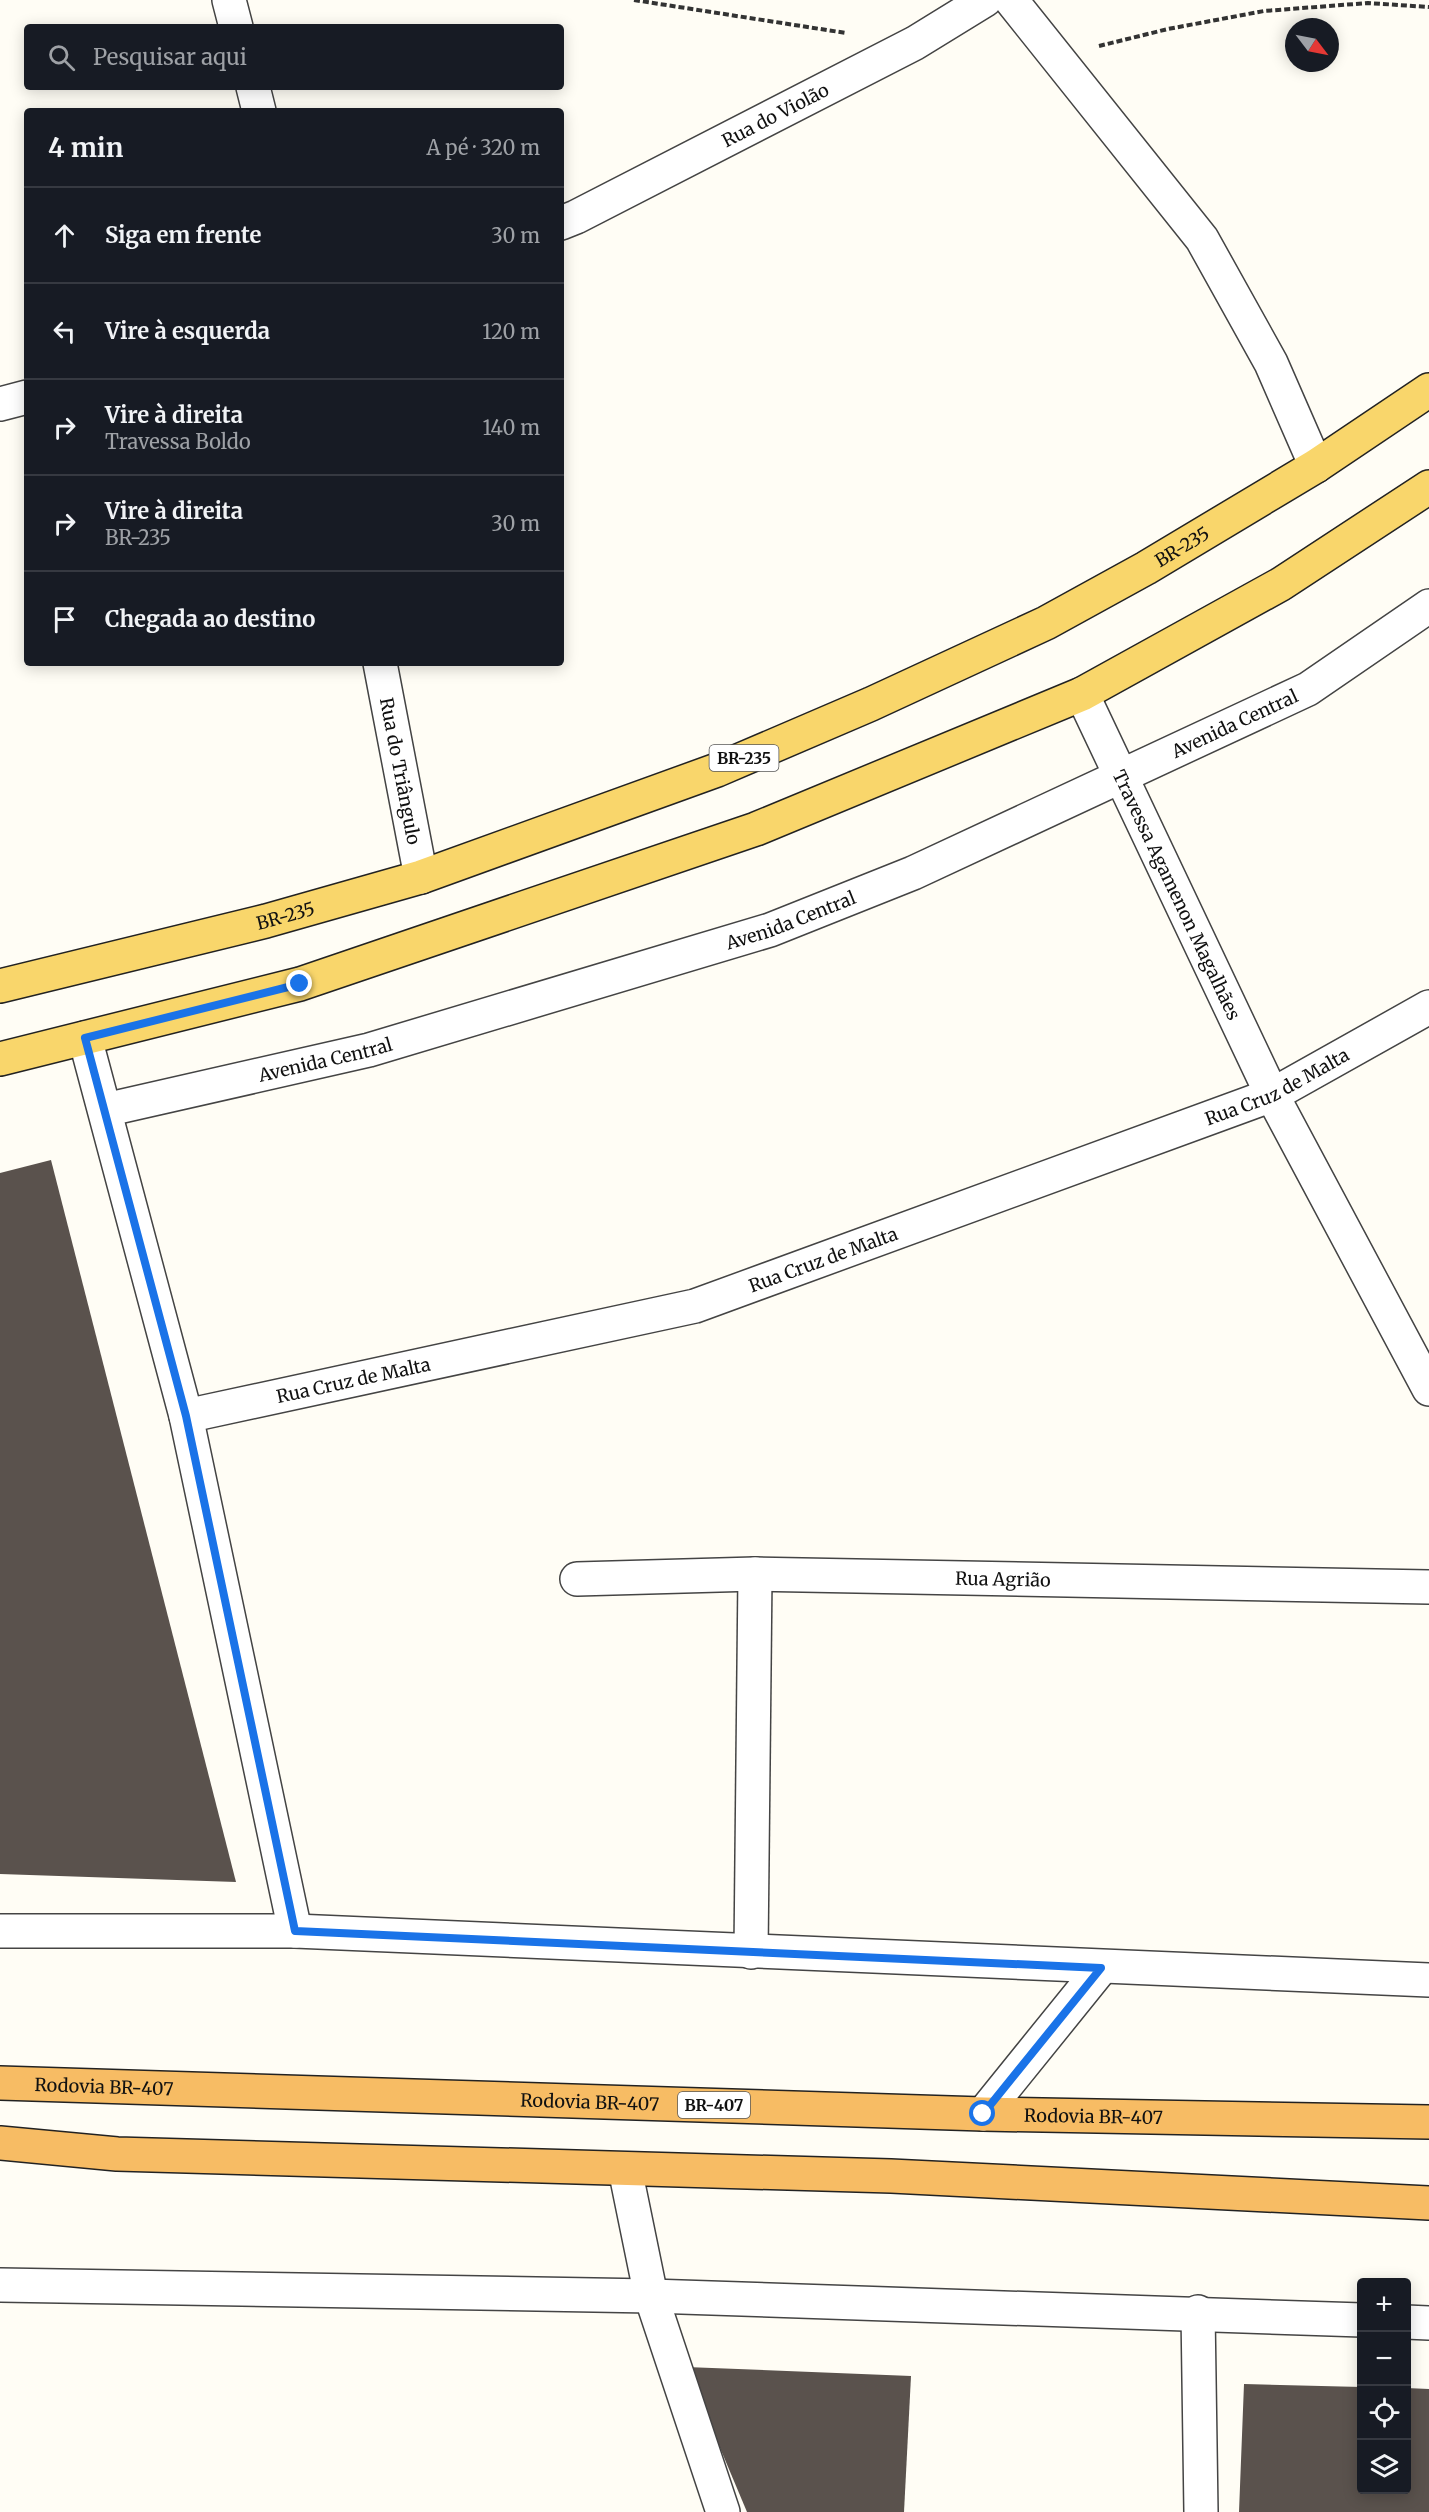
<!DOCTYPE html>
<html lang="pt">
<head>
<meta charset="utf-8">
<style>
  :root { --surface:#171b24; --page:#242831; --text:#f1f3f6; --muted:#9ea1a6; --line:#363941 }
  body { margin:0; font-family:Merriweather,serif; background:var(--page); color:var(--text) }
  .controls { position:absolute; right:18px; bottom:18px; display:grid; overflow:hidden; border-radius:6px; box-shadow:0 3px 15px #0003 }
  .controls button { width:54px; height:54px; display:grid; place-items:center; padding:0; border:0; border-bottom:2px solid var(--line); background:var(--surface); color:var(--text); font:30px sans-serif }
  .compass { position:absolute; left:1285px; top:18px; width:54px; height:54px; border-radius:50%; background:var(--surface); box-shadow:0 3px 15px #0003; rotate:122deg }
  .stop { position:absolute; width:18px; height:18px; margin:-14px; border:4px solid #1a73e8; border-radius:50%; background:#fff }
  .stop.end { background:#1a73e8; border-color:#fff; box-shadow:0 2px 6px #0008 }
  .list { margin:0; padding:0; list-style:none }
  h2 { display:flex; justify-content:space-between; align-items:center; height:78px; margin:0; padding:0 24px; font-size:26px }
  h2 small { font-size:20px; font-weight:400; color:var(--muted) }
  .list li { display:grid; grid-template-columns:39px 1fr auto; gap:18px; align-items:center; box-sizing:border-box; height:96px; padding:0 24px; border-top:2px solid var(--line) }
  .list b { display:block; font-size:22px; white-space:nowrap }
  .list p { margin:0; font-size:20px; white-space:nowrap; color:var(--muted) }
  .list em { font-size:20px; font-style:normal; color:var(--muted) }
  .icon { flex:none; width:33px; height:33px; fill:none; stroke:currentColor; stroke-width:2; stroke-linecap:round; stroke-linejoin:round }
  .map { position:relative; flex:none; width:1429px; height:2512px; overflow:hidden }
  .search { position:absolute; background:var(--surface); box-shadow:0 3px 15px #0003; left:24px; top:24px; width:540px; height:66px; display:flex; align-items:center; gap:15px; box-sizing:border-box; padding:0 21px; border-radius:6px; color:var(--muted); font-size:22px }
  .panel { position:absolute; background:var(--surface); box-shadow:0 3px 15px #0003; left:24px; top:108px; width:540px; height:558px; border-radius:6px }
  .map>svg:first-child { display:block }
</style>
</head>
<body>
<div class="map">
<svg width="1429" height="2512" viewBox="0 0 1429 2512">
  <rect width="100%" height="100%" fill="#fffdf5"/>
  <g fill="#5a524d">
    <path d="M51,1160L236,1882L0,1874V1173Z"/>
    <path d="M686,2367L911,2376L904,2512H747Z"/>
    <path d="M1244,2384L1362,2387V2490H1406V2388L1429,2389V2512H1239Z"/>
  </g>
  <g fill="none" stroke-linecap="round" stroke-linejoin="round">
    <g stroke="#444" stroke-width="36">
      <g id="minor">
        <path d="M229,0L236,27"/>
        <path d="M1011,0L1202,239L1271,363L1316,466"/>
        <path d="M253,87L259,111"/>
        <path id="s1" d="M561,223L576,217L915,43L985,0"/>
        <path d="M0,404L27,397"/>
        <path id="s2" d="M380,663L421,877"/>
        <path id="s3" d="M1082,694L1272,1095L1429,1389"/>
        <path d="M85,1038L186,1416L295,1931"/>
        <path id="s4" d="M105,1110L369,1050L770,930L913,873L1308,689L1429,606"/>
        <path id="s5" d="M186,1416L695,1306L1272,1095L1429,1007"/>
        <path id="s6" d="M577,1579L755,1574L1429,1587"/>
        <path d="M0,1931H295L1429,1980"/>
        <path d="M751,1952L755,1574"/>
        <path d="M983,2114L1101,1968"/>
        <path d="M625,2169L651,2296L723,2512"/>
        <path d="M0,2285L651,2296L1362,2320"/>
        <path d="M1198,2312L1201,2512"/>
        <path d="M1406,2322L1429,2323"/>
      </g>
    </g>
    <g stroke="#222" stroke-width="36">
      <g id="primary">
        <path id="s7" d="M0,986L266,921L421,877L717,770L871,704L1046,623L1146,568L1316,466L1429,390"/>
        <path d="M0,1059L300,984L756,829L1082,694L1281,584L1429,487"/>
      </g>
    </g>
    <g stroke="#222" stroke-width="36">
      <g id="trunk">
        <path id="s8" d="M0,2083L983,2114L1429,2122"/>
        <path d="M0,2143L117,2154L891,2176L1429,2203"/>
      </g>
    </g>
    <g stroke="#333" stroke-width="4" stroke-dasharray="6 3" stroke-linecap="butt">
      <path d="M634,0L846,33"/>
      <path d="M1099,46L1168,29L1264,11L1368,3L1429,7"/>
    </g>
    <use href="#minor" stroke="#fff" stroke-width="33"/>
    <use href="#primary" stroke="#f9d66b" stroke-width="33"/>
    <use href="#trunk" stroke="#f7bc64" stroke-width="33"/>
  </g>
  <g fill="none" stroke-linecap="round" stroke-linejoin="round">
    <path stroke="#1a73e8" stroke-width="8" d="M300,984L85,1038L186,1416L295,1931L1101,1968L983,2114"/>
  </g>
  <g text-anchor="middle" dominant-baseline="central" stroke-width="6" stroke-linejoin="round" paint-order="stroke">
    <g fill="#fff" stroke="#585858" stroke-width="1.5">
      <rect x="709.5" y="745" width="69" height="26" rx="4.5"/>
      <rect x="678" y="2092" width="72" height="26" rx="4.5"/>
    </g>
    <g font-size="16" font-weight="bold" fill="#111">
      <text x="744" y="758">BR-235</text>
      <text x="714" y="2105">BR-407</text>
    </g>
    <g font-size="18" fill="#111" stroke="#fff">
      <text stroke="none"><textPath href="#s1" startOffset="240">Rua do Violão</textPath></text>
      <text stroke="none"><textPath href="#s7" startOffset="1266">BR-235</textPath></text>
      <text stroke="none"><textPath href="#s4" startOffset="1198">Avenida Central</textPath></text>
      <text stroke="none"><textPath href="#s2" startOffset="110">Rua do Triângulo</textPath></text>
      <text stroke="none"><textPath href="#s3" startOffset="222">Travessa Agamenon Magalhães</textPath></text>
      <text stroke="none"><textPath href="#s7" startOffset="294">BR-235</textPath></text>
      <text stroke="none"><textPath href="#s4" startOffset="712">Avenida Central</textPath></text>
      <text stroke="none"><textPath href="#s4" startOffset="226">Avenida Central</textPath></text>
      <text stroke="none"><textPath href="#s5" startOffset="1143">Rua Cruz de Malta</textPath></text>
      <text stroke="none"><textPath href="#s5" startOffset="657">Rua Cruz de Malta</textPath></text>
      <text stroke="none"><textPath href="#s5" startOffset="171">Rua Cruz de Malta</textPath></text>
      <text stroke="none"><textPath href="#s6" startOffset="426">Rua Agrião</textPath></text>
      <text stroke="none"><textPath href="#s8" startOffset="104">Rodovia BR-407</textPath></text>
      <text stroke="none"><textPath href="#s8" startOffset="590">Rodovia BR-407</textPath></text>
      <text stroke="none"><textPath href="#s8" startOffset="1094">Rodovia BR-407</textPath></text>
    </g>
  </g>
</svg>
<div class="controls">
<button>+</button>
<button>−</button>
<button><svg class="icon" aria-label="locate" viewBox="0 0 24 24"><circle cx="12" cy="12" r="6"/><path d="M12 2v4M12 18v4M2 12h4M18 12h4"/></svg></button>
<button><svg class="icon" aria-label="layers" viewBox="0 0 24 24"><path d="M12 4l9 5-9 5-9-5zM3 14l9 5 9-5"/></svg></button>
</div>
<svg class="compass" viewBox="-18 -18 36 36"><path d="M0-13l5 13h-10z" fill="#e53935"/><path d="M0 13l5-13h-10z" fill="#9ea1a6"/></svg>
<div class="stop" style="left:983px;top:2114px"></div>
<div class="stop end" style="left:300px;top:984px"></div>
<div class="search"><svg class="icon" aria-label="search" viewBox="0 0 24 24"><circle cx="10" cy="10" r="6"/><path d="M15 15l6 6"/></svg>Pesquisar aqui</div>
<section class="panel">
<h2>4 min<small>A pé · 320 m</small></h2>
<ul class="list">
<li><svg class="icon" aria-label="ahead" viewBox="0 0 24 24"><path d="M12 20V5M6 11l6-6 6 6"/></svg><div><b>Siga em frente</b></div><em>30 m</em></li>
<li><svg class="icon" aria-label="left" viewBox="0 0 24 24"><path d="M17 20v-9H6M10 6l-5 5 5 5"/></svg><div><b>Vire à esquerda</b></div><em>120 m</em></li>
<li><svg class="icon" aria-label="right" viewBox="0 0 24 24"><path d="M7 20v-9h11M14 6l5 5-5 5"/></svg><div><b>Vire à direita</b><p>Travessa Boldo</p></div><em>140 m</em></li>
<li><svg class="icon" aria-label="right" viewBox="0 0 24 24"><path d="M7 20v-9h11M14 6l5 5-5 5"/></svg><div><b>Vire à direita</b><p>BR-235</p></div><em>30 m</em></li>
<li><svg class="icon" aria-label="arrive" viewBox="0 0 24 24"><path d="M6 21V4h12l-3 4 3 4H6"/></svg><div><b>Chegada ao destino</b></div></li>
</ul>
</section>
</div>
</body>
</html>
